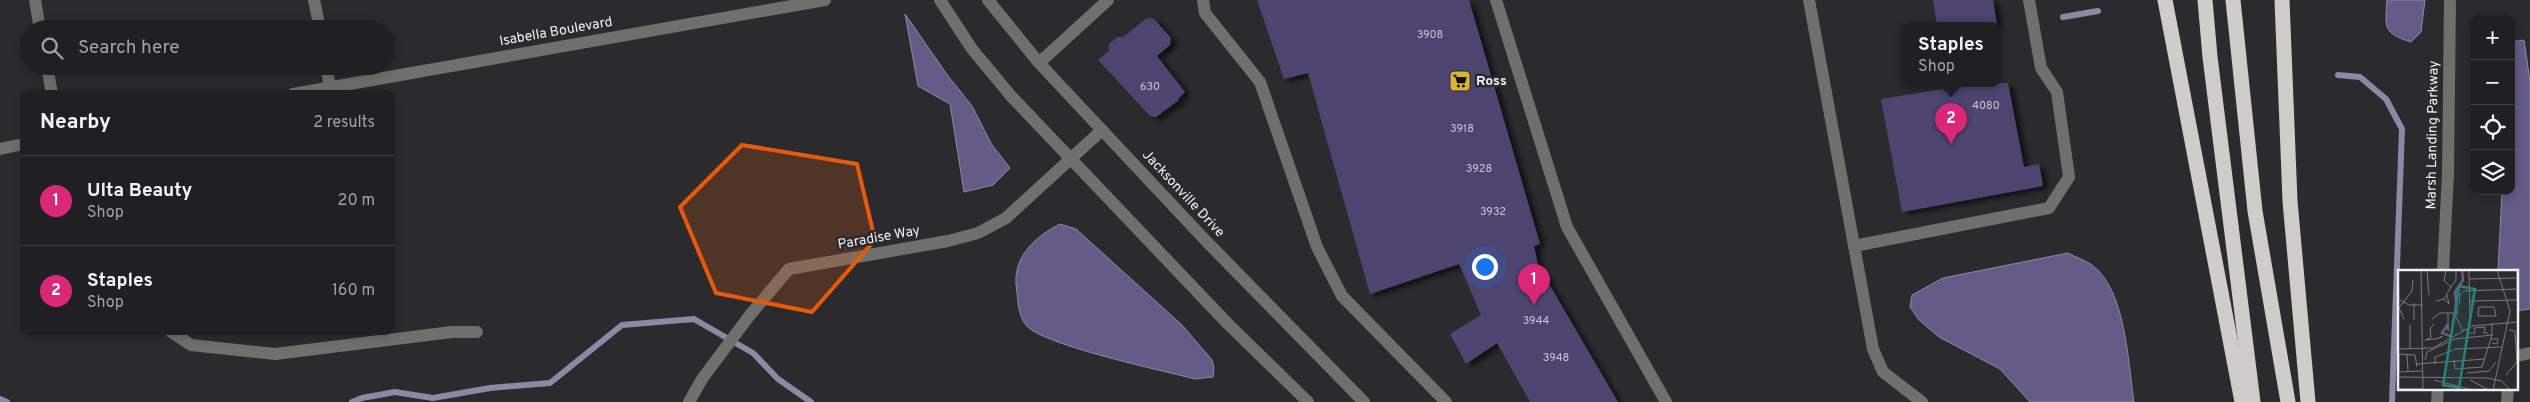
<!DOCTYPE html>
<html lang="en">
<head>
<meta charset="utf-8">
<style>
  :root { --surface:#202022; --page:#2d2d2f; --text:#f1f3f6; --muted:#a2a3a5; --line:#3d3e40; --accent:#db2777 }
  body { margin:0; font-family:Overpass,sans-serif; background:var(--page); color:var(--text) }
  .controls { position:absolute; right:15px; top:15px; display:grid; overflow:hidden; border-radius:10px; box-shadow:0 2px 12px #0003 }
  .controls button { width:45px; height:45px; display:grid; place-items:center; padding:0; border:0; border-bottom:1px solid var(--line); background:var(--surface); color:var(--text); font:25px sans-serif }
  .you { position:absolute; left:1484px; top:266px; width:18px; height:18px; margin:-12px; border:4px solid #fff; border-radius:50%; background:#1a73e8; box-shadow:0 0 0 8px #1a73e833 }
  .badge { display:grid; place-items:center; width:32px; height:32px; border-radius:50%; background:var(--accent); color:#fff; font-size:16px; font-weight:700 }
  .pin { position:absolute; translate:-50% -41px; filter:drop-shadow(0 1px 2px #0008) }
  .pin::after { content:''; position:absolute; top:26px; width:18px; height:15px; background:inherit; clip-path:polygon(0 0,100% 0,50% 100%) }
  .popup { position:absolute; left:1901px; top:22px; width:100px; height:65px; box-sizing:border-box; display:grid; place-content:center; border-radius:10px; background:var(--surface); filter:drop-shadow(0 1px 4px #0005); font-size:16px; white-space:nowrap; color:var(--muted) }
  .popup b { font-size:19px; color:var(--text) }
  .popup::after { content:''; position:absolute; left:50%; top:100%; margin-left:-10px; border:10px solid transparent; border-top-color:var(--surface) }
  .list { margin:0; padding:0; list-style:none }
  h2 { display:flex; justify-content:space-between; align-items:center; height:65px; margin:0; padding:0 20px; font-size:21px }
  h2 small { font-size:16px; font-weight:400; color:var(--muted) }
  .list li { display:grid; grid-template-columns:32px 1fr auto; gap:15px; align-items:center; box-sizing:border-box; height:90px; padding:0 20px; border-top:1px solid var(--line) }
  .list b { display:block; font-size:19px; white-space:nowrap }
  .list p { margin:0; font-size:16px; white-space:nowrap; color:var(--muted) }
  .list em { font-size:16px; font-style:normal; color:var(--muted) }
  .icon { flex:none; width:28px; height:28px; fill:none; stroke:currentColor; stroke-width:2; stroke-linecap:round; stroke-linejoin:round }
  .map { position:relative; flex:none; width:2530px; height:402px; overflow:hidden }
  .search { position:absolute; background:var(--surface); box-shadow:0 2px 12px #0003; left:20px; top:20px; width:375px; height:55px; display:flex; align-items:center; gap:12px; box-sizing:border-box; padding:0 18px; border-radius:28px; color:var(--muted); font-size:19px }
  .panel { position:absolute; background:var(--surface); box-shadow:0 2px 12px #0003; left:20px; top:90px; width:375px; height:245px; border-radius:10px }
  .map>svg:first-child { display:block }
</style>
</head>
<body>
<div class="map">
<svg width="2530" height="402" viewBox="0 0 2530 402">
  <defs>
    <filter id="shadow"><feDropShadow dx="5.5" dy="3" stdDeviation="2.5" flood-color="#0009"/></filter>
  </defs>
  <rect width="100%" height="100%" fill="#2b2b2e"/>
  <g fill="#645b87" stroke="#8e88a7">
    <path d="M2387,0H2425L2421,32L2411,42C2383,33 2385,28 2387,0Z"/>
    <path d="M905,14L948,76L972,106L992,145L1010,168L993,185L964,192L950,104L918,86Z"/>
    <path d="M2524,40L2530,81V309L2516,311V271H2498L2502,191H2511V42Z"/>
    <path d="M1060,224L1076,229L1182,325L1212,360L1214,368L1213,377L1195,379C1165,371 1041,345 1026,325C1017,314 1018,297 1016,284C1014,256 1036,236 1060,224Z"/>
    <path d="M2068,253C2075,257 2085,260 2092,265C2126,290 2128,363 2134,402H2030L2000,369L1939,337L1919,320L1910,307L1912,295L1943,278Z"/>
  </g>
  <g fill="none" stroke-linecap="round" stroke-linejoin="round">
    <g stroke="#8e88a7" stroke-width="6">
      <path d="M2063,17L2098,11"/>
      <path d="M2338,75L2360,77L2386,99L2402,129L2392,402"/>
      <path d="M0,399L7,402"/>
      <path d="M352,402L362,398L395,392L433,398L490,388L550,383L622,325L694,319L753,353L778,379L811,402"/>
    </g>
  </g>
  <g fill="#4e456f" filter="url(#shadow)">
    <path d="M1257,0H1469L1540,244L1534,246L1538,265L1618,402H1530L1497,343L1466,364L1450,334L1481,315L1459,264L1370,294L1308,73L1284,79Z"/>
    <path d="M1933,0H1993L1997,25H1937Z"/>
    <path d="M1147,18L1154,19L1171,38L1170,45L1157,56L1185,92L1178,99L1179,100L1156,117L1150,116L1098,60L1109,51V44L1117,37H1123Z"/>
    <path d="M1948,83H2008L2024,167L2039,164L2043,186L1902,212L1881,99L1949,88Z"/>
  </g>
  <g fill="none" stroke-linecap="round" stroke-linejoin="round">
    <g stroke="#6f6f6d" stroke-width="12">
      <path d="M35,0L40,29"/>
      <path d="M314,0L320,29"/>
      <path d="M940,0L972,49L1011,96L1228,324L1308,402"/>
      <path d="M988,0L1039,63L1207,242L1364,402"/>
      <path d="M1203,0L1205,13L1260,82L1317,247L1342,296L1446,402"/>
      <path d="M1496,0L1567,227L1666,402"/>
      <path d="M1809,0L1873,349L1883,372L1922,402"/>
      <path d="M1039,63L1108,0"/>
      <path d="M47,66L52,94"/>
      <path d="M326,66L330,87"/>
      <path d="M293,94L825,0"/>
      <path d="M0,149L24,144"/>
      <path d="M1854,246L2049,208L2069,177L2057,92L2041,68L2029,0"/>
      <path d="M2443,271L2448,174L2450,0"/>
      <path d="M170,331L191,345L275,354L452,332H477"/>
      <path d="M2516,356L2530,353"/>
      <path d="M689,402L702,379L750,315L789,269L948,241L978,233L1006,218L1102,130"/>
      <path d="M2437,402L2438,388"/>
      <path d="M2507,402L2508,388"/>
    </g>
    <g stroke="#cecdc9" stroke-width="15">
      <path d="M2165,0L2242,402"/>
      <path d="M2205,0L2210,57L2253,402"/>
      <path d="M2233,0L2255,211L2288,402"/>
      <path d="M2282,0L2290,201L2308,402"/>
    </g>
  </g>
  <path fill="#e8590c" fill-opacity="0.2" stroke="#e8590c" stroke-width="4" stroke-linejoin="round" d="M742,145L857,164L875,240L812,312L716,293L680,207Z"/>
  <defs>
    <g id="supermarket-square" transform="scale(1.125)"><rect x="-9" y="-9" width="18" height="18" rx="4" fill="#dab333" stroke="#2b2b2e"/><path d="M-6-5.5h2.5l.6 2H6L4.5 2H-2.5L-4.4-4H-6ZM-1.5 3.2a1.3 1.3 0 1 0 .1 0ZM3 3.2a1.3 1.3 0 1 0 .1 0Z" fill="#111"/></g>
  </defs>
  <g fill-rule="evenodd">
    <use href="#supermarket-square" x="1460" y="81"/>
  </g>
  <g text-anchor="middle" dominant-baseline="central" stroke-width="5" stroke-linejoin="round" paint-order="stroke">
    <g font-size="11" fill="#c8c5d1">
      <text x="1430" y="35">3908</text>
      <text x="1150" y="87">630</text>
      <text x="1986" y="106">4080</text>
      <text x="1462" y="129">3918</text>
      <text x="1479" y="169">3928</text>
      <text x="1493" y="212">3932</text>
      <text x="1536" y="321">3944</text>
      <text x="1556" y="358">3948</text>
    </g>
    <g font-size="14" fill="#f0f0f2" stroke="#2b2b2e">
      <text transform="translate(556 32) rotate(-10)">Isabella Boulevard</text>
      <text transform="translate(2433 135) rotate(-89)">Marsh Landing Parkway</text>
      <text transform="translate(1183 194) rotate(47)">Jacksonville Drive</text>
      <text transform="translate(879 238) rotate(-10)">Paradise Way</text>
    </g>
    <g font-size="14" font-weight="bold" fill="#f0f0f2" stroke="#2b2b2e" text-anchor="start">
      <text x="1476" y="81">Ross</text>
    </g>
  </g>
  <g transform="translate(2398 270)">
    <rect width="120" height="120" fill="#2b2b2e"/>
    <path fill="none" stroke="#645b87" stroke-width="2.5" d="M59,45L57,22L65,10L64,0M50,54L44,63L52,66"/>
    <path fill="none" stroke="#7a7a7c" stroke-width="1" d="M23,0L25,120M29,0L31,25M48,0L46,11L53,17L58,10V0M71,0L72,52M119,0V30M71,9L120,8M0,29L11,35H25M46,29L51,34L49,25M38,31L46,29L53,17M72,31L120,30M61,35L62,24L66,21L120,19M96,37L98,46H80L81,37ZM50,43V61V57M6,49L1,38L14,21L15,10M34,49L42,43H56L65,61M16,50V33M12,55V79M68,59L71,63H77L76,58L87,57L86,63H90M111,60L117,61L119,92M32,68L27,70L37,69L41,68L44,67V66L41,68M33,68L32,59L36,54M93,69H100L99,74L94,73M0,79L35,78L74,56L120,52M0,84L17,85L19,97M9,84L10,101M1,85V102M27,90L29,82L57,69L94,65M56,90L57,99L84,97L94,65V53M19,94L87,89M37,94V87L58,79L104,77M0,102L25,101M69,103L91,101L98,92M108,105L119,92M0,107L89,108L104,111L112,120M36,110L75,120M72,110L91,120M0,119H25M95,120L112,41L99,0"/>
    <path fill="#26827b" fill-opacity="0.15" stroke="#26827b" stroke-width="2.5" d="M61,16L77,19L61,118L45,115Z"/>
    <rect width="120" height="120" fill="none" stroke="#f0f0f2" stroke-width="2.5"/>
  </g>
</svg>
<div class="controls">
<button>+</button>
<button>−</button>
<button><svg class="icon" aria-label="locate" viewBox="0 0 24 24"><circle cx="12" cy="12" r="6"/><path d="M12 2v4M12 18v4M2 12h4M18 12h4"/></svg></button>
<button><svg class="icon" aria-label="layers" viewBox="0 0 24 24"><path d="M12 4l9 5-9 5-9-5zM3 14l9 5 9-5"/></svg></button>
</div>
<div class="you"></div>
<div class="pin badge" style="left:1534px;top:305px">1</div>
<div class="pin badge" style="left:1951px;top:144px">2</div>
<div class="popup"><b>Staples</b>Shop</div>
<div class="search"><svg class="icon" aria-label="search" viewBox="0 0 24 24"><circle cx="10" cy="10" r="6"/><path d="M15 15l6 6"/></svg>Search here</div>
<section class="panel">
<h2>Nearby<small>2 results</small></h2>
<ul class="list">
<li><span class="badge">1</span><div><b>Ulta Beauty</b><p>Shop</p></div><em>20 m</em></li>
<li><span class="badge">2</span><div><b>Staples</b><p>Shop</p></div><em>160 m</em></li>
</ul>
</section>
</div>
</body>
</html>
